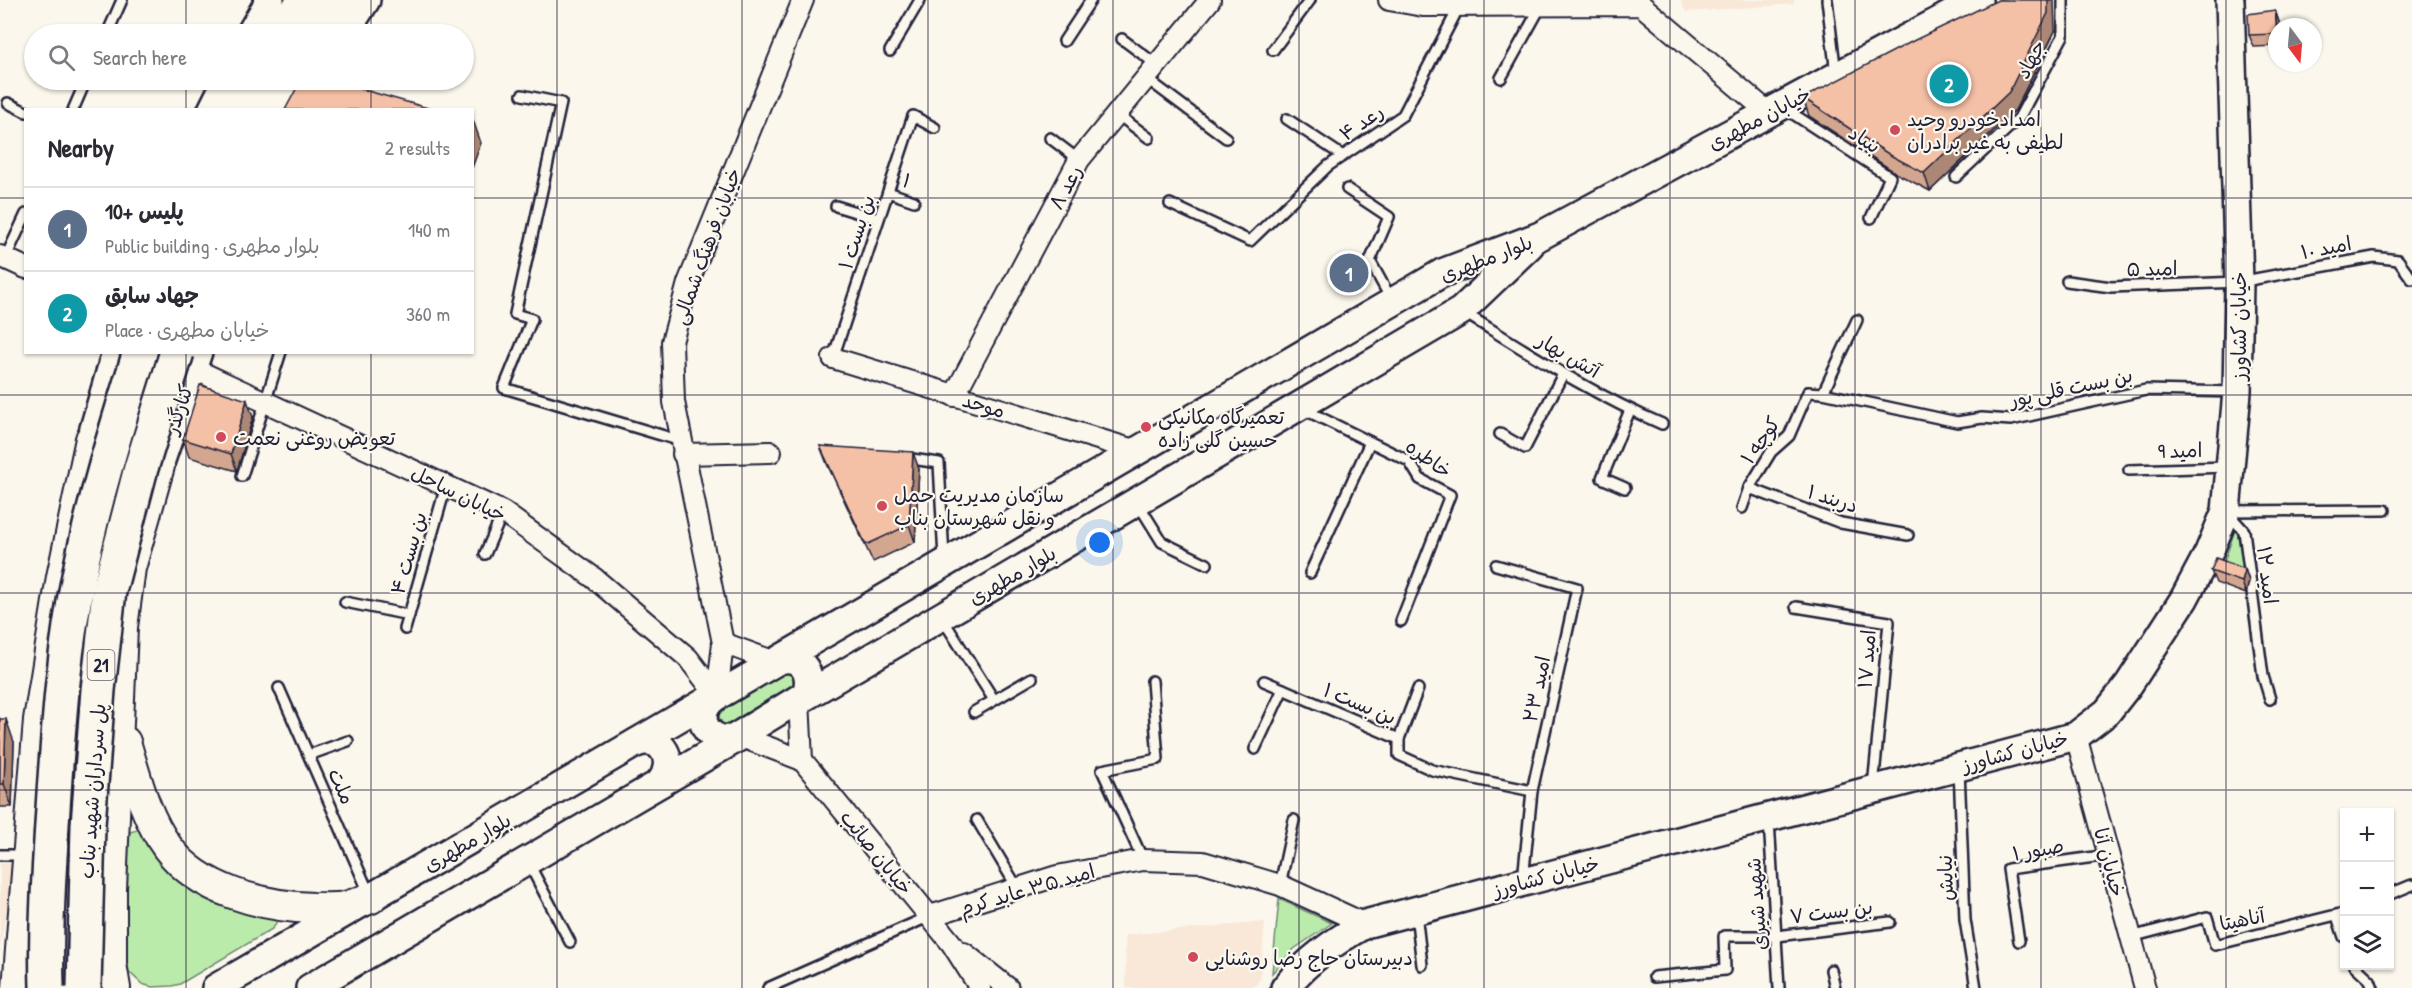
<!DOCTYPE html>
<html lang="en">
<head>
<meta charset="utf-8">
<style>
  :root { --surface:#fff; --page:#f2f2f3; --text:#2b2b33; --muted:#7c7c81; --line:#e1e1e2; --accent:#db2777 }
  body { margin:0; font-family:"Patrick Hand","Playpen Sans Arabic",sans-serif; background:var(--page); color:var(--text) }
  .controls { position:absolute; right:18px; bottom:18px; display:grid; overflow:hidden; border-radius:0px; box-shadow:0 2px 4px #0004 }
  .controls button { width:54px; height:54px; display:grid; place-items:center; padding:0; border:0; border-bottom:2px solid var(--line); background:var(--surface); color:var(--text); font:30px sans-serif }
  .compass { position:absolute; left:2268px; top:18px; width:54px; height:54px; border-radius:50%; background:var(--surface); box-shadow:0 2px 4px #0004; rotate:164deg }
  .you { position:absolute; left:1100px; top:543px; width:21px; height:21px; margin:-15px; border:4px solid #fff; border-radius:50%; background:#1a73e8; box-shadow:0 0 0 9px #1a73e833 }
  .badge { display:grid; place-items:center; width:39px; height:39px; border-radius:50%; background:var(--accent); color:#fff; font-size:20px; font-weight:700 }
  .pin { position:absolute; translate:-50% -50%; border:3px solid #fff; box-shadow:0 2px 6px #0006 }
  .list { margin:0; padding:0; list-style:none }
  h2 { display:flex; justify-content:space-between; align-items:center; height:78px; margin:0; padding:0 24px; font-size:26px }
  h2 small { font-size:20px; font-weight:400; color:var(--muted) }
  .list li { display:grid; grid-template-columns:39px 1fr auto; gap:18px; align-items:center; box-sizing:border-box; height:84px; padding:0 24px; border-top:2px solid var(--line) }
  .list b { display:block; font-size:22px; white-space:nowrap }
  .list p { margin:0; font-size:20px; white-space:nowrap; color:var(--muted) }
  .list em { font-size:20px; font-style:normal; color:var(--muted) }
  .icon { flex:none; width:33px; height:33px; fill:none; stroke:currentColor; stroke-width:2; stroke-linecap:round; stroke-linejoin:round }
  .map { position:relative; flex:none; width:2412px; height:988px; overflow:hidden }
  .search { position:absolute; background:var(--surface); box-shadow:0 2px 4px #0004; left:24px; top:24px; width:450px; height:66px; display:flex; align-items:center; gap:15px; box-sizing:border-box; padding:0 21px; border-radius:33px; color:var(--muted); font-size:22px }
  .panel { position:absolute; background:var(--surface); box-shadow:0 2px 4px #0004; left:24px; top:108px; width:450px; height:246px; border-radius:0px }
  .map>svg:first-child { display:block }
</style>
</head>
<body>
<div class="map">
<svg width="2412" height="988" viewBox="0 0 2412 988">
  <rect width="100%" height="100%" fill="#fbf7ec"/>
  <filter id="ink" filterUnits="userSpaceOnUse"><feTurbulence type="fractalNoise" baseFrequency=".0167" numOctaves="2"/><feDisplacementMap in="SourceGraphic" scale="12" xChannelSelector="R" yChannelSelector="G"/><feConvolveMatrix kernelMatrix="1 2 1 2 8 2 1 2 1" color-interpolation-filters="sRGB"/></filter>
  <g filter="url(#ink)">
    <g fill="#f9e7d7">
      <path d="M1680,0H1794V4L1686,12Z"/>
      <path d="M0,863H12V874L0,949Z"/>
      <path d="M1265,922L1260,979L1253,988H1126L1125,935Z"/>
    </g>
    <g fill="#baebab" stroke="#6e8673" stroke-width="1.5">
      <path d="M2236,527L2247,577L2222,568Z"/>
      <path d="M788,672L792,676L795,686L728,728C720,722 717,717 720,708L771,675Z"/>
      <path d="M140,829L275,917L276,924L272,929L180,984L172,986L152,987L142,984L129,972L126,954L128,837L130,832Z"/>
      <path d="M1279,899L1332,923L1294,949L1272,973Z"/>
    </g>
    <g fill="none" stroke-linecap="round" stroke-linejoin="round">
      <g stroke="#22223b" stroke-width="14">
        <g id="lane">
          <path d="M1827,0L1836,74"/>
          <path d="M107,34L122,0"/>
          <path d="M1122,39L1157,65"/>
          <path d="M1064,41L1091,0"/>
          <path d="M1273,50L1310,0"/>
          <path d="M890,51L920,0"/>
          <path d="M1146,78L1226,138"/>
          <path d="M1501,78L1541,6"/>
          <path d="M522,95L561,103L515,314L532,319L504,388L681,441"/>
          <path d="M8,103L26,112"/>
          <path d="M1784,108L1890,177L1871,218"/>
          <path d="M73,110L86,80"/>
          <path d="M1117,114L1149,138"/>
          <path d="M1287,119L1343,156"/>
          <path d="M1050,138L1079,160"/>
          <path d="M1956,177L2019,118L2063,36V0"/>
          <path d="M1347,189L1389,217L1370,261L1391,299"/>
          <path d="M888,192L914,201"/>
          <path d="M1170,204L1250,241L1328,166L1403,115L1459,7"/>
          <path d="M836,206L878,219"/>
          <path d="M5,259L26,214"/>
          <path d="M2067,281L2111,287L2239,282L2374,257L2398,260L2412,279"/>
          <path d="M1463,312C1528,352 1591,394 1662,424"/>
          <path d="M833,358L913,116L935,128"/>
          <path d="M1823,393L1857,320"/>
          <path d="M1303,409L1409,461L1420,479L1450,495L1401,621"/>
          <path d="M1500,434L1525,448L1563,374"/>
          <path d="M905,458L939,463L944,559"/>
          <path d="M2129,470L2229,467"/>
          <path d="M242,476L281,352"/>
          <path d="M1625,488L1602,478L1630,410"/>
          <path d="M1749,488L1841,523L1908,535"/>
          <path d="M1139,505L1162,542L1207,564"/>
          <path d="M1742,508L1749,488L1771,452L1789,436L1808,392L1823,393L1957,422L1982,418L2011,420L2146,390L2236,392"/>
          <path d="M485,554L503,512"/>
          <path d="M1496,565L1577,588L1532,791L1523,880"/>
          <path d="M1310,573L1370,442"/>
          <path d="M345,602L409,615"/>
          <path d="M1796,607L1889,622L1873,787"/>
          <path d="M942,618L994,700"/>
          <path d="M405,629L446,486"/>
          <path d="M1264,681L1399,739V755L1432,770L1532,791"/>
          <path d="M279,688L369,893"/>
          <path d="M2270,699L2263,676L2244,531L2226,511L2385,510"/>
          <path d="M974,712L1032,678"/>
          <path d="M1399,739L1418,689"/>
          <path d="M1255,749L1283,689"/>
          <path d="M309,755L348,741"/>
          <path d="M1959,769L1965,920L1976,988"/>
          <path d="M977,820L1018,889"/>
          <path d="M1769,820L1779,988"/>
          <path d="M0,855H25"/>
          <path d="M1143,860L1102,770L1158,759L1152,681"/>
          <path d="M528,862L570,942"/>
          <path d="M1280,885L1294,820"/>
          <path d="M2390,894L2412,885"/>
          <path d="M1416,913L1422,965"/>
          <path d="M2337,916L2344,937"/>
          <path d="M2131,937L2207,917L2215,945L2344,913"/>
          <path d="M2019,941L2008,869L2109,855"/>
          <path d="M2355,966L2370,980L2373,988"/>
          <path d="M1831,970L1835,988"/>
          <path d="M1654,977L1725,970L1724,936H1777L1890,922"/>
          <path d="M768,988L930,916"/>
        </g>
      </g>
      <g stroke="#22223b" stroke-width="24">
        <g id="street">
          <path d="M1389,0L1423,6L1641,5L1769,113"/>
          <path d="M0,256L26,268"/>
          <path d="M833,358L1137,451"/>
          <path d="M192,368L503,512L594,578L688,658L717,696"/>
          <path d="M954,396L1079,160L1210,0"/>
          <path d="M683,454L771,452"/>
          <path d="M723,643L775,662"/>
          <path d="M717,696L723,643L674,402L672,342L688,283L803,0"/>
          <path d="M799,700L802,760"/>
          <path d="M739,736L802,760L952,944L980,988"/>
          <path d="M2076,736L2145,988"/>
          <path d="M930,916L1057,876L1143,860L1203,862L1280,885L1365,924"/>
          <path d="M964,953L1008,988"/>
        </g>
      </g>
      <g stroke="#22223b" stroke-width="32">
        <g id="secondary">
          <path d="M250,34L270,0"/>
          <path d="M344,34L366,0"/>
          <path d="M212,110L227,80"/>
          <path d="M91,439L116,352"/>
          <path d="M159,466L198,352"/>
          <path d="M775,662C798,650 816,673 805,695L733,739C703,743 692,711 717,696L1420,286L1442,273L1540,236L1978,0"/>
          <path d="M799,700L1461,311L1530,245"/>
          <path d="M636,743C663,733 677,762 660,783"/>
          <path d="M216,988L716,696"/>
          <path d="M310,988L739,737"/>
          <path d="M1285,988C1307,960 1335,941 1365,924L2076,736L2107,712L2129,684L2184,599L2209,552L2226,511L2237,392L2239,282L2230,0"/>
        </g>
      </g>
      <g stroke="#22223b" stroke-width="34">
        <g id="primary">
          <path d="M125,742C136,778 145,817 168,848C200,891 262,906 313,908C323,908 335,909 345,907C354,905 362,901 371,898"/>
          <path d="M18,988L39,720L62,577L91,439"/>
          <path d="M115,988L111,964V889L122,627L130,568L159,466"/>
        </g>
      </g>
      <g stroke="#22223b" stroke-width="38">
        <g id="highway">
          <path d="M283,34L304,0"/>
          <path d="M315,34L335,0"/>
          <path d="M240,110L257,80"/>
          <path d="M271,110L289,80"/>
        </g>
      </g>
      <use href="#lane" stroke="#fbf7ec" stroke-width="9"/>
      <use href="#street" stroke="#fbf7ec" stroke-width="20"/>
      <use href="#secondary" stroke="#fbf7ec" stroke-width="27"/>
      <use href="#primary" stroke="#fbf7ec" stroke-width="30"/>
      <use href="#highway" stroke="#fbf7ec" stroke-width="33"/>
      <g stroke="#22223b" stroke-width="38" stroke-linecap="butt">
        <g id="highway-bridge">
          <path d="M47,988C45,923 50,857 54,793C59,720 64,647 79,576C94,500 117,426 140,352"/>
          <path d="M84,988L88,825L98,690L109,591L141,468L177,352"/>
        </g>
      </g>
      <use href="#highway-bridge" stroke="#fbf7ec" stroke-width="33"/>
    </g>
    <g fill="#d3a68f" stroke="#22223b" stroke-width="1.5">
      <path d="M2275,10L2279,22V27H2277V46L2254,47L2249,35Z"/>
      <path d="M2055,31L2015,110L1930,191L1896,173L1809,116L1803,98Z"/>
      <path d="M253,417L237,471L189,457L183,439Z"/>
      <path d="M820,446L919,469L915,542L873,562L827,464Z"/>
      <path d="M2245,569L2249,581L2246,594L2216,583L2211,571Z"/>
      <path d="M0,719L14,742L12,807H0Z"/>
    </g>
    <g fill="#ac8774" stroke="#22223b" stroke-width="1.5">
      <path d="M2048,0H2054L2055,31L2015,110L1930,191L1924,173Z"/>
      <path d="M2275,10L2279,22V27H2277V31Z"/>
      <path d="M473,120L481,143L472,168V122Z"/>
      <path d="M247,400L253,417L237,471L231,454Z"/>
      <path d="M913,452L919,469L915,542L909,525Z"/>
      <path d="M2245,569L2249,581L2246,594L2242,582Z"/>
      <path d="M6,719L14,742L12,807L4,784Z"/>
    </g>
    <g fill="#f5c1a6" stroke="#22223b" stroke-width="1.5">
      <path d="M1998,0H2048V13L2009,92L1924,173L1890,155L1803,98L1915,40Z"/>
      <path d="M2275,10L2277,34L2249,35L2248,14Z"/>
      <path d="M301,80H329L435,110H285Z"/>
      <path d="M200,385L247,400L231,454L183,439Z"/>
      <path d="M820,446L913,452L909,525L866,545Z"/>
      <path d="M2216,558L2245,569L2242,582L2211,571Z"/>
      <path d="M0,719H6L4,784H0Z"/>
    </g>
  </g>
  <path fill="none" stroke="#22223b" stroke-width="1.5" stroke-opacity="0.55" d="M186,0V34M371,0V34M557,0V988M742,0V988M928,0V988M1113,0V988M1299,0V988M1484,0V988M1670,0V988M1855,0V988M2041,0V988M2226,0V988M186,80V110M371,80V110M0,198H26M472,198H2412M186,352V988M371,352V988M0,395H2412M0,593H2412M0,790H2412"/>
  <g fill="#d1495b" stroke="#fbf7ec" stroke-width="2">
    <circle cx="1895" cy="130" r="6"/>
    <circle cx="1146" cy="427" r="6"/>
    <circle cx="221" cy="437" r="6"/>
    <circle cx="882" cy="506" r="6"/>
    <circle cx="1193" cy="957" r="6"/>
  </g>
  <g text-anchor="middle" dominant-baseline="central" stroke-width="4.5" stroke-linejoin="round" paint-order="stroke">
    <rect fill="#fbf7ec" stroke="#636270" stroke-width="1.5" x="87.5" y="650" width="27" height="30" rx="4.5"/>
    <g font-size="18" font-weight="bold" fill="#22223b">
      <text x="101" y="665">21</text>
    </g>
    <g font-size="20" fill="#22223b" stroke="#fbf7ec">
      <text transform="translate(2030 59) rotate(-62)">جهاد</text>
      <text transform="translate(1759 118) rotate(-28)">خیابان مطهری</text>
      <text transform="translate(1361 122) rotate(-34)">رعد ۴</text>
      <text transform="translate(1865 139) rotate(33)">بنیاد</text>
      <text transform="translate(907 180) rotate(21)">۱</text>
      <text transform="translate(1065 187) rotate(-62)">رعد ۸</text>
      <text transform="translate(856 232) rotate(-72)">بن بست ۱</text>
      <text transform="translate(706 246) rotate(-70)">خیابان فرهنگ شمالی</text>
      <text transform="translate(2326 247) rotate(-11)">امید ۱۰</text>
      <text transform="translate(1486 258) rotate(-21)">بلوار مطهری</text>
      <text transform="translate(2152 268) rotate(-1)">امید ۵</text>
      <text transform="translate(2238 326) rotate(-90)">خیابان کشاورز</text>
      <text transform="translate(1569 355) rotate(30)">آتش بهار</text>
      <text transform="translate(2071 387) rotate(-12)">بن بست قلی پور</text>
      <text transform="translate(984 405) rotate(17)">موحد</text>
      <text transform="translate(178 409) rotate(-71)">کنارگذر</text>
      <text transform="translate(1760 440) rotate(-55)">کوچه ۱</text>
      <text transform="translate(2180 450) rotate(-2)">امید 9</text>
      <text transform="translate(1429 458) rotate(36)">خاطره</text>
      <text transform="translate(459 493) rotate(26)">خیابان ساحل</text>
      <text transform="translate(1833 498) rotate(18)">دربند ۱</text>
      <text transform="translate(408 553) rotate(-74)">بن بست ۴</text>
      <text transform="translate(1012 575) rotate(-30)">بلوار مطهری</text>
      <text transform="translate(2268 575) rotate(83)">امید ۱۲</text>
      <text transform="translate(1866 659) rotate(-86)">امید ۱۷</text>
      <text transform="translate(1536 689) rotate(-78)">امید ۲۳</text>
      <text transform="translate(1360 703) rotate(23)">بن بست ۱</text>
      <text transform="translate(2015 751) rotate(-15)">خیابان کشاورز</text>
      <text transform="translate(342 786) rotate(66)">ملت</text>
      <text transform="translate(92 791) rotate(-86)">پل سرداران شهید بناب</text>
      <text transform="translate(467 842) rotate(-30)">بلوار مطهری</text>
      <text transform="translate(2038 849) rotate(-10)">صبور ۱</text>
      <text transform="translate(877 852) rotate(51)">خیابان صائب</text>
      <text transform="translate(2110 862) rotate(75)">خیابان آنا</text>
      <text transform="translate(1546 876) rotate(-15)">خیابان کشاورز</text>
      <text transform="translate(1945 878) rotate(-92)">نیایش</text>
      <text transform="translate(1027 889) rotate(-16)">امید ۳۵ عابد کرم</text>
      <text transform="translate(1756 904) rotate(-94)">شهید شیری</text>
      <text transform="translate(1831 911) rotate(-7)">بن بست ۷</text>
      <text transform="translate(2242 919) rotate(-11)">آناهیتا</text>
    </g>
    <g font-size="20" fill="#22223b" stroke="#fbf7ec" text-anchor="start">
      <text x="1907" y="118">امدادخودرو وحید<tspan x="1907" dy="23">لطیفی به غیر برادران</tspan></text>
      <text x="1158" y="416">تعمیرگاه مکانیکی<tspan x="1158" dy="23">حسین گلی زاده</tspan></text>
      <text x="233" y="437">تعویض روغنی نعمت</text>
      <text x="894" y="494">سازمان مدیریت حمل<tspan x="894" dy="23">و نقل شهرستان بناب</tspan></text>
      <text x="1205" y="957">دبیرستان حاج رضا روشنایی</text>
    </g>
  </g>
</svg>
<div class="controls">
<button>+</button>
<button>−</button>
<button><svg class="icon" aria-label="layers" viewBox="0 0 24 24"><path d="M12 4l9 5-9 5-9-5zM3 14l9 5 9-5"/></svg></button>
</div>
<svg class="compass" viewBox="-18 -18 36 36"><path d="M0-13l5 13h-10z" fill="#e53935"/><path d="M0 13l5-13h-10z" fill="#7c7c81"/></svg>
<div class="you"></div>
<div class="pin badge" style="left:1349px;top:273px;background:#5c6f8a">1</div>
<div class="pin badge" style="left:1949px;top:84px;background:#0f9aa8">2</div>
<div class="search"><svg class="icon" aria-label="search" viewBox="0 0 24 24"><circle cx="10" cy="10" r="6"/><path d="M15 15l6 6"/></svg>Search here</div>
<section class="panel">
<h2>Nearby<small>2 results</small></h2>
<ul class="list">
<li><span class="badge" style="background:#5c6f8a">1</span><div><b>پلیس +10</b><p>Public building · بلوار مطهری</p></div><em>140 m</em></li>
<li><span class="badge" style="background:#0f9aa8">2</span><div><b>جهاد سابق</b><p>Place · خیابان مطهری</p></div><em>360 m</em></li>
</ul>
</section>
</div>
</body>
</html>
